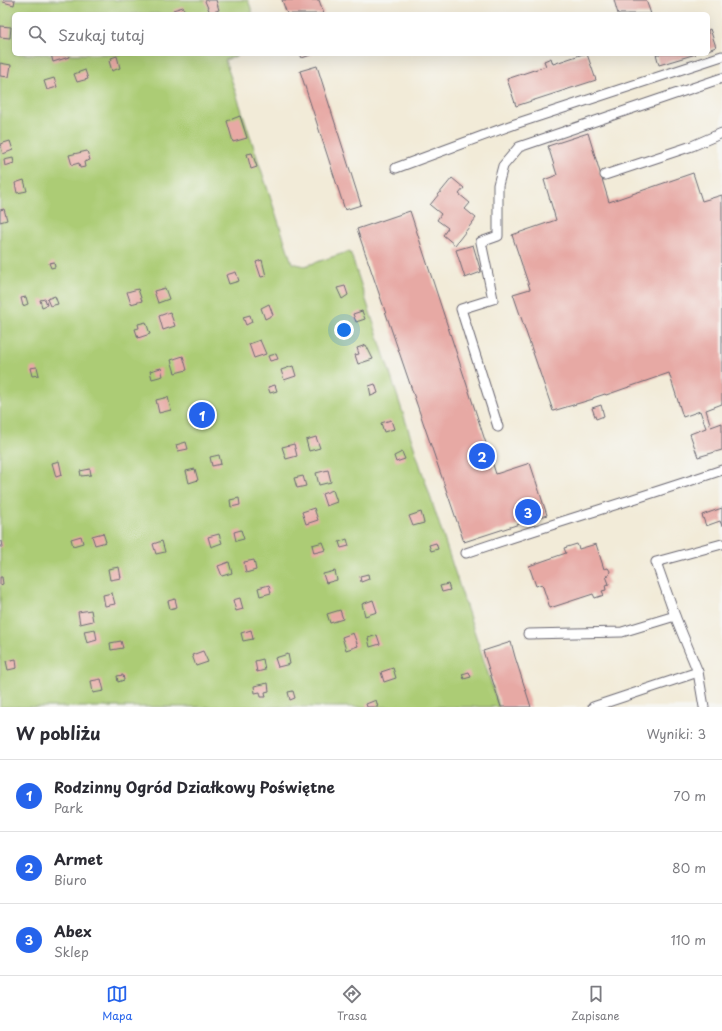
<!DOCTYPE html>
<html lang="pl">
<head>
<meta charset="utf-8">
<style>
  :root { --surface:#fff; --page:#f2f2f3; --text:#2b2b33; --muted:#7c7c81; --line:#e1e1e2; --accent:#2563eb }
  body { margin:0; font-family:"Playpen Sans",sans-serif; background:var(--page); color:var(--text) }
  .you { position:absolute; left:344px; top:330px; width:14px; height:14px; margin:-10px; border:3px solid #fff; border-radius:50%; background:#1a73e8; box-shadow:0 0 0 6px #1a73e833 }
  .badge { display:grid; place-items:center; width:26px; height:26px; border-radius:50%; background:var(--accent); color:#fff; font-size:13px; font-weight:700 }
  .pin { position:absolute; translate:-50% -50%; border:2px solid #fff; box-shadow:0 1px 4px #0006 }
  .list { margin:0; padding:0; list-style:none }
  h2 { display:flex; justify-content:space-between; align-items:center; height:52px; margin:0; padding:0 16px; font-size:17px }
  h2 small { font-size:13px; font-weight:400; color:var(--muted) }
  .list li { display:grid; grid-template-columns:26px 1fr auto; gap:12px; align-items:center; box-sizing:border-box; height:72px; padding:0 16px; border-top:1px solid var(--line) }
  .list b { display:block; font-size:15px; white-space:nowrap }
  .list p { margin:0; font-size:13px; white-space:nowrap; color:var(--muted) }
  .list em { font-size:13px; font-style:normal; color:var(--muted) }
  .icon { flex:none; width:22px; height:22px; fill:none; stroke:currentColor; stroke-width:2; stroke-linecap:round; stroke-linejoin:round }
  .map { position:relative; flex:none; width:722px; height:707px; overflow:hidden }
  .search { position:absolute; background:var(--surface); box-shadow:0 4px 16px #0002; left:12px; right:12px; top:12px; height:44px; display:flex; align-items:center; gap:10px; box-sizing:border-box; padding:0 14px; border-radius:6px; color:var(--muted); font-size:15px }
  .sheet { height:268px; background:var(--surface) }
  nav { display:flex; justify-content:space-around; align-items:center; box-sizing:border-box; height:56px; border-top:1px solid var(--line); background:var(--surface); font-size:11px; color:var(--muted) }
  nav a { display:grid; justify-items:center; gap:2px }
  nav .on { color:var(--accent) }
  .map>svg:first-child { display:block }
</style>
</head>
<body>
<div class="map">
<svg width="722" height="707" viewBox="0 0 722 707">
  <rect width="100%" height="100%" fill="#f6f6f2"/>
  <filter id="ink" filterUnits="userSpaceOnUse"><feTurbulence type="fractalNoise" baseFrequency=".025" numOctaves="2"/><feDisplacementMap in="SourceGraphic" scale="8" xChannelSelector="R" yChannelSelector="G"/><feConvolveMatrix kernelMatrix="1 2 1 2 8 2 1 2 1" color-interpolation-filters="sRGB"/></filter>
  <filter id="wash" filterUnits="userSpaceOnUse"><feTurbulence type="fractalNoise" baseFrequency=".012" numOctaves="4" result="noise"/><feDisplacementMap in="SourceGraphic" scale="16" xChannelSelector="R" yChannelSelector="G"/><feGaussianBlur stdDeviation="0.9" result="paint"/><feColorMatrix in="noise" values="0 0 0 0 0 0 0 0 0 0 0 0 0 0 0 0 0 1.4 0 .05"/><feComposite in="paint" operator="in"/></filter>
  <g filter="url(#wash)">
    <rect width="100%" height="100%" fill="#f2ebd8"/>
    <path fill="#accc74" stroke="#677758" d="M0,0H248L253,14H14V54H241L225,60L292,263L305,266L350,251L499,707H0Z"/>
    <g id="blocks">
      <g fill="#e7a9a4">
        <path d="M4,0H15L14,5L3,2Z"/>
        <path d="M207,0H216L219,10L210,13L205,1Z"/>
        <path d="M282,0H319L324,14H287Z"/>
        <path d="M614,0H646L651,14H618Z"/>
        <path d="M183,7L186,14H175L173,10Z"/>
        <path d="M0,26L11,27L10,38L0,37Z"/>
        <path d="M710,29L716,47L708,50V30Z"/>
        <path d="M51,54H68L69,57L53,62Z"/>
        <path d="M300,54H313L302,58Z"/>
        <path d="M583,54H587L596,80L516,106L507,79L546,66L544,61L551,58L553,64Z"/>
        <path d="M656,54H696L659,65Z"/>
        <path d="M117,56L120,68L112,71L109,61L112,60L111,58Z"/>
        <path d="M0,63L11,65L9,77L0,76Z"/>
        <path d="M317,66L361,205L345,210L300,71Z"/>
        <path d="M85,70L88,79L77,82L74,74Z"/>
        <path d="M54,78L57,87L47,90L44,81Z"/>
        <path d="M240,116L247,138L233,142L227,121Z"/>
        <path d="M588,133L609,202L693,173L702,201L722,195V404L706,410L711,427L722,423V450L698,457L690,434L706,428L700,411L683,417L669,373L606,395L605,394L593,398V399L553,411L513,294L530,289L512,235L556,220L544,180L557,175L548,146Z"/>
        <path d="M10,141L13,150L3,154L0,144Z"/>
        <path d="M87,151L90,160L84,162L85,167L80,168L79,163L72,165L69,155Z"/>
        <path d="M252,153L257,167L251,169L247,154Z"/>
        <path d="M13,158L14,163L5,166L4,160Z"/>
        <path d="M452,178L464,188L459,194L470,203L465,209L476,218L455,245L443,235L448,228L437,220L441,214L430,205Z"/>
        <path d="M24,180L27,191L17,193L15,183Z"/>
        <path d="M4,209L7,220L0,222V210Z"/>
        <path d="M410,211L496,474L530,463L547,515L464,542L357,229Z"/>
        <path d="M473,245L481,272L465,278L456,250Z"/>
        <path d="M262,260L266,276L261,277L256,262Z"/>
        <path d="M54,262L55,267L51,268L49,263Z"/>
        <path d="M236,272L239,281L229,284L226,275Z"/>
        <path d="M345,286L348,295L342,299L337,288Z"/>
        <path d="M165,288L169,299L158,303L154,291Z"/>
        <path d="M138,289L142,301L131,304L127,292Z"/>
        <path d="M55,296L58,304L50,306L47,299Z"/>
        <path d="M26,297L28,304L23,306L21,298Z"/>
        <path d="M45,299L47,305L42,307L40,300Z"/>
        <path d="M269,304L273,315L265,319L261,308Z"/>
        <path d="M362,311L365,319L356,322L353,314Z"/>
        <path d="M170,312L175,326L163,330L159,316Z"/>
        <path d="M250,315L252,322L246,325L243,317Z"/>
        <path d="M146,322L150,334L138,338L135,329L139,328L138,324Z"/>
        <path d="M260,340L266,354L254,358L249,344Z"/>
        <path d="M366,345L373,359L358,364L355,355L359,354L357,348Z"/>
        <path d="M276,354L278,359L270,361L268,356Z"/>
        <path d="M183,356L187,370L175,373L171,360Z"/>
        <path d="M293,366L296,376L284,380L281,370Z"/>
        <path d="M37,367L39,375L32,376L30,368Z"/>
        <path d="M161,368L163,376L152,379L150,371Z"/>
        <path d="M375,384L378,393L371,396L369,386Z"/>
        <path d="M275,385L277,391L270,393L268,387Z"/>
        <path d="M168,397L171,410L159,413L156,400Z"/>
        <path d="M601,405L604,416L596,419L592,408Z"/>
        <path d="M391,420L394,429L384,432L381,423Z"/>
        <path d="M316,437L320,448L309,451L306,440Z"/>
        <path d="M186,442L188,449L178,451L176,445Z"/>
        <path d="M294,444L297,456L286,459L282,447Z"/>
        <path d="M402,452L405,459L396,462L394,456Z"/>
        <path d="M219,455L221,464L212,466L210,457Z"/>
        <path d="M59,461L62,475L56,477L52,463Z"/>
        <path d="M90,469L91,475L81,476L80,471Z"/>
        <path d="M195,469L198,480L189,483L186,471Z"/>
        <path d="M328,470L331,482L319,485L316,473Z"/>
        <path d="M303,476L306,486L297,488L294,478Z"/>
        <path d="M333,490L337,502L326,506L322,494Z"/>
        <path d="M239,498L240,505L231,507L230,500Z"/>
        <path d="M314,508L318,520L306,524L302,512Z"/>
        <path d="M722,508V526L720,521L706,526L702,515Z"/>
        <path d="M421,512L424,523L413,526L409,516Z"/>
        <path d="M241,530L244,539L236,541L234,532Z"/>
        <path d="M103,533L106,542L95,545L92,536Z"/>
        <path d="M219,534L222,543L211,547L208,537Z"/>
        <path d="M81,536L83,543L73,546L71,539Z"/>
        <path d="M347,539L349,546L341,548L339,542Z"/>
        <path d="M2,541L3,547H0V542Z"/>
        <path d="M162,541L165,552L156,554L153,544Z"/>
        <path d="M323,542L326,550L314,553L312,545Z"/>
        <path d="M436,543L438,549L431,551L429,545Z"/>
        <path d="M577,544L579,549L596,544L604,569L608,568L610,571L609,575L606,576L609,584L605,585L606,590L602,591L604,595L595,598L593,594L550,608L542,584L536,586L529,566L566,553L564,548Z"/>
        <path d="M254,560L256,570L246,573L244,562Z"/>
        <path d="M229,562L232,573L222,576L218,566Z"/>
        <path d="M119,567L121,578L110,580L108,569Z"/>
        <path d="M335,571L337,580L326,583L323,574Z"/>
        <path d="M368,574L369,579L361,582L360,576Z"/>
        <path d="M0,577H2L3,584L0,585Z"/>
        <path d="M448,584L450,590L442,592L440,586Z"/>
        <path d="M269,585L271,593L260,596L258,588Z"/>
        <path d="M112,593L115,604L105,606L103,595Z"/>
        <path d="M240,598L243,609L236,611L233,600Z"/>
        <path d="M175,599L177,607L170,609L168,601Z"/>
        <path d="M373,600L377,612L365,616L362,604Z"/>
        <path d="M91,610L93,621L80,624L78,612Z"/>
        <path d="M340,610L343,619L330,623L327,614Z"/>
        <path d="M95,629L97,640L87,643L84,631Z"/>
        <path d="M251,630L253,639L243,641L241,633Z"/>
        <path d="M353,633L358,646L346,650L342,637Z"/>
        <path d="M377,635L380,644L370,647L368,638Z"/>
        <path d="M121,641L123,648L111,650L110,643Z"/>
        <path d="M511,642L515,657L531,707H501L483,651Z"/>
        <path d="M203,651L208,662L196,666L192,655Z"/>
        <path d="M288,654L290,664L278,667L275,658Z"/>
        <path d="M16,659L17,668L8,670L6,661Z"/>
        <path d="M263,659L265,670L257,672L255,661Z"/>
        <path d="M393,668L396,678L384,682L381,672Z"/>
        <path d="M469,672L471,677L464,679L462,674Z"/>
        <path d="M123,675L124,680L118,682L117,676Z"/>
        <path d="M101,679L104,691L93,693L91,681Z"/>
        <path d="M268,683L269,691L265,692L266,697H261L260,692L255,693L254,686Z"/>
        <path d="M293,691L295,698L290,700L288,692Z"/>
        <path d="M376,700L378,707H367L366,704Z"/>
      </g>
    </g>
  </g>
  <g filter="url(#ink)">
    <use href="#blocks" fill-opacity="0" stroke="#6b6872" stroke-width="1"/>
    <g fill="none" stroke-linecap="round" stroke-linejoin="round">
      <g stroke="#6b6872" stroke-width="11">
        <g id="lane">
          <path d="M396,168L515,124L722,56"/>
          <path d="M605,175L692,146L722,133"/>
          <path d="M498,427L461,309L493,299L481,242L498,236V185L503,166L519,147L722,78"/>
          <path d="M466,553C551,524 637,499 722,470"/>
          <path d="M528,634L622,632L675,616"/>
          <path d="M593,707L698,672"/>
          <path d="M704,707L698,672L675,616L656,562L722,544"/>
        </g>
      </g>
      <use href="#lane" stroke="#fff" stroke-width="9"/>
    </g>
  </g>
</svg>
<div class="you"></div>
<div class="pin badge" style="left:202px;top:415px">1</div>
<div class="pin badge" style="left:482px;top:456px">2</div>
<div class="pin badge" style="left:528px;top:512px">3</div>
<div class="search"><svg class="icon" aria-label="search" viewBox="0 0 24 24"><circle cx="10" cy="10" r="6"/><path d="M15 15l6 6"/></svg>Szukaj tutaj</div>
</div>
<section class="sheet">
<h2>W pobliżu<small>Wyniki: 3</small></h2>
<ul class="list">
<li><span class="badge">1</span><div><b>Rodzinny Ogród Działkowy Poświętne</b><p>Park</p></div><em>70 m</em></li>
<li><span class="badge">2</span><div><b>Armet</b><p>Biuro</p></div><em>80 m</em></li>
<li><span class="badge">3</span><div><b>Abex</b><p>Sklep</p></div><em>110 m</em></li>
</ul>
</section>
<nav>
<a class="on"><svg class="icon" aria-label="map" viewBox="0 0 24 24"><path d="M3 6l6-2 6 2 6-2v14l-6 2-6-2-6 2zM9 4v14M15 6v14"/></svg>Mapa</a>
<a><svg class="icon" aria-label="directions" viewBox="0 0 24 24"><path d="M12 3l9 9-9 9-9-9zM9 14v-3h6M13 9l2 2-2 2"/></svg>Trasa</a>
<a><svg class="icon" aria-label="saved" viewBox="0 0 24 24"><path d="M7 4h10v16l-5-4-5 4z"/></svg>Zapisane</a>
</nav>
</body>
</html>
